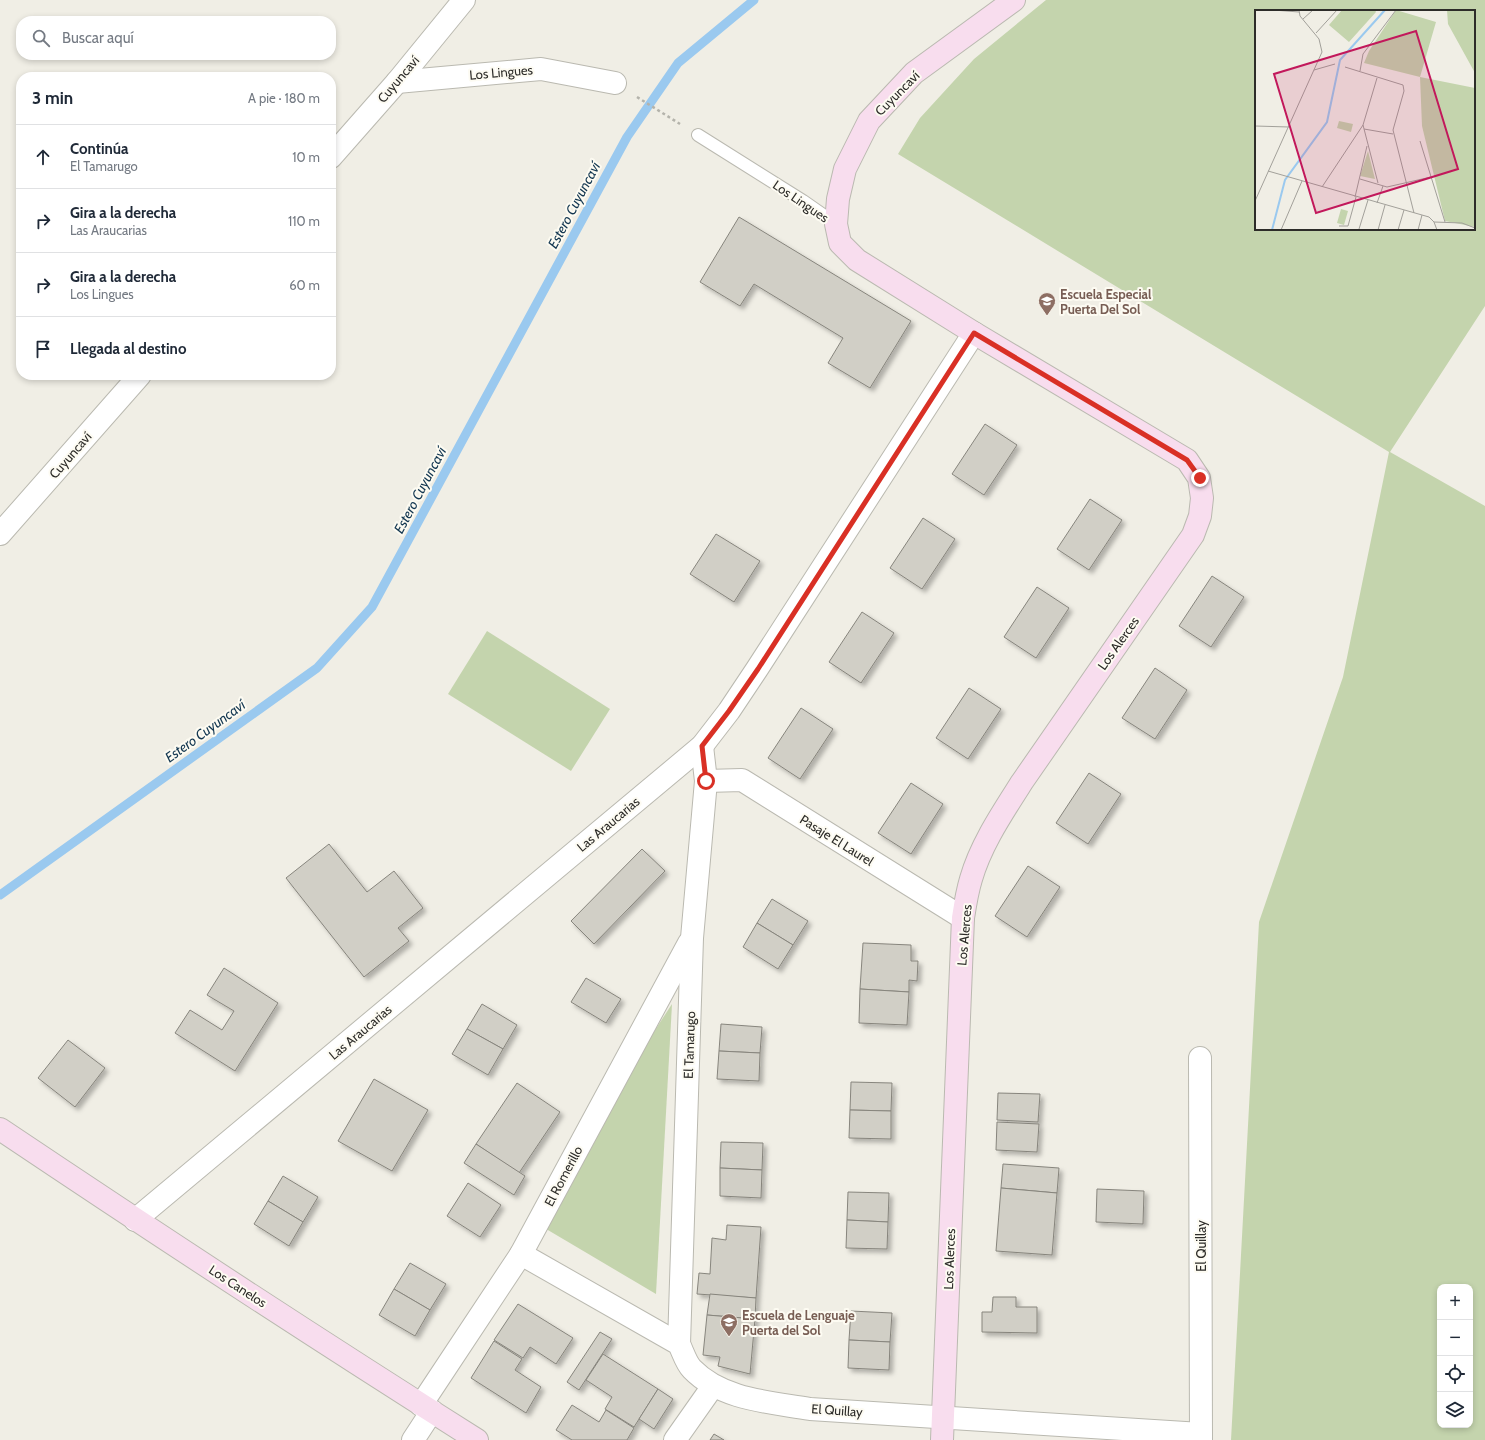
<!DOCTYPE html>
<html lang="es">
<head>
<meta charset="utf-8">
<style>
  :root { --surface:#fff; --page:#f6f6f7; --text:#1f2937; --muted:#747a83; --line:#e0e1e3 }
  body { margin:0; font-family:Cabin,sans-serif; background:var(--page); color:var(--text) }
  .controls { position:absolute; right:12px; bottom:12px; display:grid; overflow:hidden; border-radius:8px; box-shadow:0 2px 6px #0003 }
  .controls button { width:36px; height:36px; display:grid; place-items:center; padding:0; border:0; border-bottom:1px solid var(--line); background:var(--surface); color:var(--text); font:20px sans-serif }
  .stop { position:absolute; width:12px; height:12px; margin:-9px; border:3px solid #d93025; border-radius:50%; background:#fff }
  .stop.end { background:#d93025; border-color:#fff; box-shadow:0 1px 4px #0008 }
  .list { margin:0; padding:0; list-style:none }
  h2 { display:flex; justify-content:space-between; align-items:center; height:52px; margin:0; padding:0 16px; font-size:17px }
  h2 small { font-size:13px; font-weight:400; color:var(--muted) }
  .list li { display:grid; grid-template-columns:26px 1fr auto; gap:12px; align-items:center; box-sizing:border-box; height:64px; padding:0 16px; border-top:1px solid var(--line) }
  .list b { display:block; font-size:15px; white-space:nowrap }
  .list p { margin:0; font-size:13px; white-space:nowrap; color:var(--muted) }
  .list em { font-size:13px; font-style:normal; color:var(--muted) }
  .icon { flex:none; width:22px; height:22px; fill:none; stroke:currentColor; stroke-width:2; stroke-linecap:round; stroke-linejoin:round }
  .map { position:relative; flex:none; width:1485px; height:1440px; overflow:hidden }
  .search { position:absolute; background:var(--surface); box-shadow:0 2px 6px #0003; left:16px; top:16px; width:320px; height:44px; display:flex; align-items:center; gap:10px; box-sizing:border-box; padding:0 14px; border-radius:16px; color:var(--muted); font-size:15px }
  .panel { position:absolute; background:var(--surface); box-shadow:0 2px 6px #0003; left:16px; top:72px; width:320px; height:308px; border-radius:16px }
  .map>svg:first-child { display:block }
</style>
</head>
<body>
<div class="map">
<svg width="1485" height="1440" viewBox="0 0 1485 1440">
  <defs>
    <filter id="shadow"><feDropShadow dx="3.5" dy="3.5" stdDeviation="2" flood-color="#0004"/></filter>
  </defs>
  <rect width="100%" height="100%" fill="#f0eee5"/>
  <g fill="#c4d4ad" fill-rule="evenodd">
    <path d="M1046,0H1485V306L1390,452L1485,506V1440H1231L1259,922L1343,677L1389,452L898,154L920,118L974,59ZM1256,11H1474V229H1256ZM1440,1287H1470V1425H1440Z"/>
    <path d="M487,631L610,709L571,771L448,694Z"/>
    <path d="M672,1004L656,1294L531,1220Z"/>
  </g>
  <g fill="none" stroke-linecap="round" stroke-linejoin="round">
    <path stroke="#9ac9ef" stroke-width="9" d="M0,895L317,668L372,607L627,137L678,63L754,0"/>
  </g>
  <g fill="#d1cfc6" stroke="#87857d" filter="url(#shadow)">
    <path d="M739,217L911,321L870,388L828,363L843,338L754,284L740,306L700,282Z"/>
    <path d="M985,424L1017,445L984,495L952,474Z"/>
    <path d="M1090,499L1122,520L1089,570L1057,549Z"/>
    <path d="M923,518L955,539L922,589L890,568Z"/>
    <path d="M716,534L760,561L734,602L690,574Z"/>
    <path d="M1212,576L1244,597L1211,647L1179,626Z"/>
    <path d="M1037,587L1069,608L1036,658L1004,637Z"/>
    <path d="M862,612L894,633L861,683L829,662Z"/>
    <path d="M1155,668L1187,690L1155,739L1122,718Z"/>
    <path d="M969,688L1001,709L968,759L936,738Z"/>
    <path d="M801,708L833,729L800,779L768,758Z"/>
    <path d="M1089,773L1121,794L1088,844L1056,823Z"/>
    <path d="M911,783L943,804L911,854L878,833Z"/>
    <path d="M329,844L367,892L394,871L423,908L398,928L409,941L364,977L286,878Z"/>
    <path d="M642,849L665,871L594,944L571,921Z"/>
    <path d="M1028,866L1060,887L1027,937L995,916Z"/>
    <path d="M772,899L808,921L793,945L757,923Z"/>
    <path d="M757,923L793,945L778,969L743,947Z"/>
    <path d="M863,943L911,945V961H918L917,981L909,980V992L860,989Z"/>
    <path d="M224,968L278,1003L235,1071L175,1033L190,1010L222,1030L234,1011L207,995Z"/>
    <path d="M586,978L621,999L606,1023L571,1002Z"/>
    <path d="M860,989L909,992L907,1025L859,1023Z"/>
    <path d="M482,1004L517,1025L503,1049L467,1029Z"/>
    <path d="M721,1024L762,1027L760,1053L719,1051Z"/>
    <path d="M467,1029L503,1049L488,1075L452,1054Z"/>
    <path d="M68,1040L105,1068L75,1107L38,1078Z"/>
    <path d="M719,1051L760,1053L759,1081L717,1079Z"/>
    <path d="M374,1079L428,1110L392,1171L338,1141Z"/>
    <path d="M851,1082L892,1083L891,1111L850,1110Z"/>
    <path d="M517,1083L560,1112L519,1173L476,1144Z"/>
    <path d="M998,1093L1040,1094L1038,1122L997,1120Z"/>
    <path d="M850,1110L891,1111V1139L849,1138Z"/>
    <path d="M997,1122L1039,1124L1037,1152L996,1150Z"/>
    <path d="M721,1142L763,1143L762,1170L720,1168Z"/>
    <path d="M476,1144L525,1176L514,1195L464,1163Z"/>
    <path d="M1003,1164L1059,1168L1057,1193L1001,1188Z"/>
    <path d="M720,1168L762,1170L761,1198L720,1196Z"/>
    <path d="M283,1176L318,1197L303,1222L268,1201Z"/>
    <path d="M468,1183L501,1205L480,1237L447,1216Z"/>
    <path d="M1001,1188L1057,1193L1052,1255L996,1251Z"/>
    <path d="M1097,1189L1144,1191L1143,1224L1096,1222Z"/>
    <path d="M848,1192L889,1193L888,1222L847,1220Z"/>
    <path d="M268,1201L303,1222L289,1246L254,1224Z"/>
    <path d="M847,1220L888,1222L887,1249L846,1248Z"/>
    <path d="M727,1225L761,1227L756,1298L697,1294L699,1273L710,1274L712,1238L726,1240Z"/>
    <path d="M410,1263L446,1284L430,1310L394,1289Z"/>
    <path d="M394,1289L430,1310L415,1336L379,1315Z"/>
    <path d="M710,1294L756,1298L755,1319L707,1315Z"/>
    <path d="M993,1297H1016V1307H1037V1333L982,1332V1312H992Z"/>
    <path d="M518,1304L573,1338L556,1364L530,1347L523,1358L494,1340Z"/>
    <path d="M851,1311L892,1313L890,1342L849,1340Z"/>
    <path d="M707,1315L755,1319L750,1374L718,1366L720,1357L703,1355Z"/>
    <path d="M600,1332L612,1339L579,1390L567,1382Z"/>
    <path d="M849,1340L890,1342L889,1370L848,1368Z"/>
    <path d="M494,1341L522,1359L515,1370L541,1387L526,1413L471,1378Z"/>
    <path d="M603,1354L658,1389L634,1427L605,1409L612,1397L586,1380Z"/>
    <path d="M658,1389L673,1399L654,1429L639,1419Z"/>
    <path d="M572,1405L599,1422L606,1410L634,1428L627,1440H572L556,1430Z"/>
    <path d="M714,1434L724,1440H710Z"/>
  </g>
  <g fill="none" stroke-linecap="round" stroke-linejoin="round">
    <g stroke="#bab9b0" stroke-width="14">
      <path id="lane" d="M698,135L803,201L836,224"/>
    </g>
    <g stroke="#bab9b0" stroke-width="24">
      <g id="street">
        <path d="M397,82L541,69L615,83"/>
        <path d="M331,157L397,82L464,0"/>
        <path d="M0,534L140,375"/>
        <path d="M706,781L742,780L963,918"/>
        <path d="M1200,1058L1201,1440"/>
        <path d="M135,1220L702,746L729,711L757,669L974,333"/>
        <path d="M521,1254L679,1344C683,1352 686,1363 692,1369C722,1400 770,1402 810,1409L1201,1434"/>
        <path d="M679,1344L692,938L706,781L702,746"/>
        <path d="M421,1405L521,1254L689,943"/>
        <path d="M413,1440L432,1411"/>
        <path d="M675,1440L713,1386"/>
      </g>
    </g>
    <g stroke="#bab9b0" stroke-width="24">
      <g id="secondary">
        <path d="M0,1129C158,1235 317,1339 477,1440"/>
        <path d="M942,1440L963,918C965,905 967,892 971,879C981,844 1003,812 1022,782L1193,535L1200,516L1202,498L1199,478L1187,460L974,333L857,260L840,243L836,224L838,199L845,169L869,121L914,73L1014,0"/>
      </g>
    </g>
    <path stroke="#b4b3ab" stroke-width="2.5" stroke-dasharray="3 3" stroke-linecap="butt" d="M637,97L680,124"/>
    <use href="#lane" stroke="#fff" stroke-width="12"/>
    <use href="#street" stroke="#fff" stroke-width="22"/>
    <use href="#secondary" stroke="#f8ddee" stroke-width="22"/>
  </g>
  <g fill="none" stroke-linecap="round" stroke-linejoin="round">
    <path stroke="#d93025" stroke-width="5" d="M706,781L702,746L729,711L758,669L974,333L1187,460L1200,478"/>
  </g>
  <defs>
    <g id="school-pin" transform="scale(0.9)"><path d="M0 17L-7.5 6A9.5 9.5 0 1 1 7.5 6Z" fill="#8d6e63" stroke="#fdfbf2"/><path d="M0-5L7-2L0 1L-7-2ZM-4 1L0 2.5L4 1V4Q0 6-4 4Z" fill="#fff"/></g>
  </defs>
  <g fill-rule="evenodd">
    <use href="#school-pin" x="1047" y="301"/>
    <use href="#school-pin" x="729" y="1322"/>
  </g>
  <g text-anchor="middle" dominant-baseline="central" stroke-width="4" stroke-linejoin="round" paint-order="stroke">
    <g font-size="13" fill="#2d2c29" stroke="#fdfbf2">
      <text transform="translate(501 72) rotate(-5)">Los Lingues</text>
      <text transform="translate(398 79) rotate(-50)">Cuyuncaví</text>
      <text transform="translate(897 93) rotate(-45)">Cuyuncaví</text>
      <text transform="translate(801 201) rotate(34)">Los Lingues</text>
      <text transform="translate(70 455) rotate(-49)">Cuyuncaví</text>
      <text transform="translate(1118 643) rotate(-55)">Los Alerces</text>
      <text transform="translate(608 824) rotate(-40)">Las Araucarias</text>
      <text transform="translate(837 840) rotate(32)">Pasaje El Laurel</text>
      <text transform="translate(964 935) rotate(-85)">Los Alerces</text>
      <text transform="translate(360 1032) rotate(-40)">Las Araucarias</text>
      <text transform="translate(689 1045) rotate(-88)">El Tamarugo</text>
      <text transform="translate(563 1176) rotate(-62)">El Romerillo</text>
      <text transform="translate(1201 1246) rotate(-90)">El Quillay</text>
      <text transform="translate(949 1259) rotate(-88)">Los Alerces</text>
      <text transform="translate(238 1286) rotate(33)">Los Canelos</text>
      <text transform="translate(837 1410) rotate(4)">El Quillay</text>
    </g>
    <g font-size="13" font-weight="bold" fill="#785e54" stroke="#fdfbf2" text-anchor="start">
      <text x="1060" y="294">Escuela Especial<tspan x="1060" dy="15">Puerta Del Sol</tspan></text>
      <text x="742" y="1315">Escuela de Lenguaje<tspan x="742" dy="15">Puerta del Sol</tspan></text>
    </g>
    <g font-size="14" font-style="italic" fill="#123650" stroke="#fdfbf2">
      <text transform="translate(574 205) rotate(-62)">Estero Cuyuncaví</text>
      <text transform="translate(420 490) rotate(-62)">Estero Cuyuncaví</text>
      <text transform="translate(205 731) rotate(-36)">Estero Cuyuncaví</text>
    </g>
  </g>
  <g transform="translate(1255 10)">
    <rect width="220" height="220" fill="#f0eee5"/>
    <path d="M87,0H120L121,2L94,32L74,15ZM141,0L181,12L165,67L220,78V217L190,211L167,116L165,67L109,53L114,41ZM192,0H220V63L193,14ZM84,111L98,114L96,122L82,118ZM113,141L120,169L105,166ZM86,199L93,201L89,215L82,213Z" fill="#c4d4ad"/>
    <path fill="none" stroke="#9ac9ef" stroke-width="2" d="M17,220L30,170L72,112L85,50L130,0"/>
    <path fill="none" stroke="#a2a09a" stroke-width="1" d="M18,0L44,2M48,9L58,0M61,23L82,0M90,57L148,75L149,81L138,120L159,203M59,60L80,54M105,61L108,44L141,0M108,115L123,173M0,116L34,117M109,119L138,124M165,131L190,212M13,161L174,207L179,212L182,220M105,169L132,177L176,167M67,177L108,115L122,68M100,187L112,136M0,191L67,42L64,29L45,6L44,0M122,193L128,176M179,212L207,213L220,218M84,216H93L101,187M104,219L113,190M26,220L47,171M123,220L130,195M143,220L149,200M163,220L167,205"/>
    <path fill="#c2185b" fill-opacity="0.15" stroke="#c2185b" stroke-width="2" d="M161,21L203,159L61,203L19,64Z"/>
    <rect width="220" height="220" fill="none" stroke="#2d2c29" stroke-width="2"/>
  </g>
</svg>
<div class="controls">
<button>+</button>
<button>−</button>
<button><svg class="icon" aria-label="locate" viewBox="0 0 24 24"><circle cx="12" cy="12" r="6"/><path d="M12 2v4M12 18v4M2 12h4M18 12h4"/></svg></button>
<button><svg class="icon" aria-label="layers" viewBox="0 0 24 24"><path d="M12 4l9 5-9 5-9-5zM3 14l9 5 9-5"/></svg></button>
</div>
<div class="stop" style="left:706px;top:781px"></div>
<div class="stop end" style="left:1200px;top:478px"></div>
<div class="search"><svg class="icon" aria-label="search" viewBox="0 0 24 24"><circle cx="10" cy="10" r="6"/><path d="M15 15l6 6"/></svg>Buscar aquí</div>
<section class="panel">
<h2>3 min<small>A pie · 180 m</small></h2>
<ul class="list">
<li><svg class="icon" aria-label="ahead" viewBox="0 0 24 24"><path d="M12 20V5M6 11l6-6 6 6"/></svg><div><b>Continúa</b><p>El Tamarugo</p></div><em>10 m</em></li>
<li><svg class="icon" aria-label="right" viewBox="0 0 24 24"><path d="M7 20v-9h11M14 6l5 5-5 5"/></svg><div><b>Gira a la derecha</b><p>Las Araucarias</p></div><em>110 m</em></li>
<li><svg class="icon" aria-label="right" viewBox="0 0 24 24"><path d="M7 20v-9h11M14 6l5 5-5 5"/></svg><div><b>Gira a la derecha</b><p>Los Lingues</p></div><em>60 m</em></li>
<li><svg class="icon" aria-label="arrive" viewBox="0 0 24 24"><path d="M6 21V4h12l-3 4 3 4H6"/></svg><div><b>Llegada al destino</b></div></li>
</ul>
</section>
</div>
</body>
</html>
